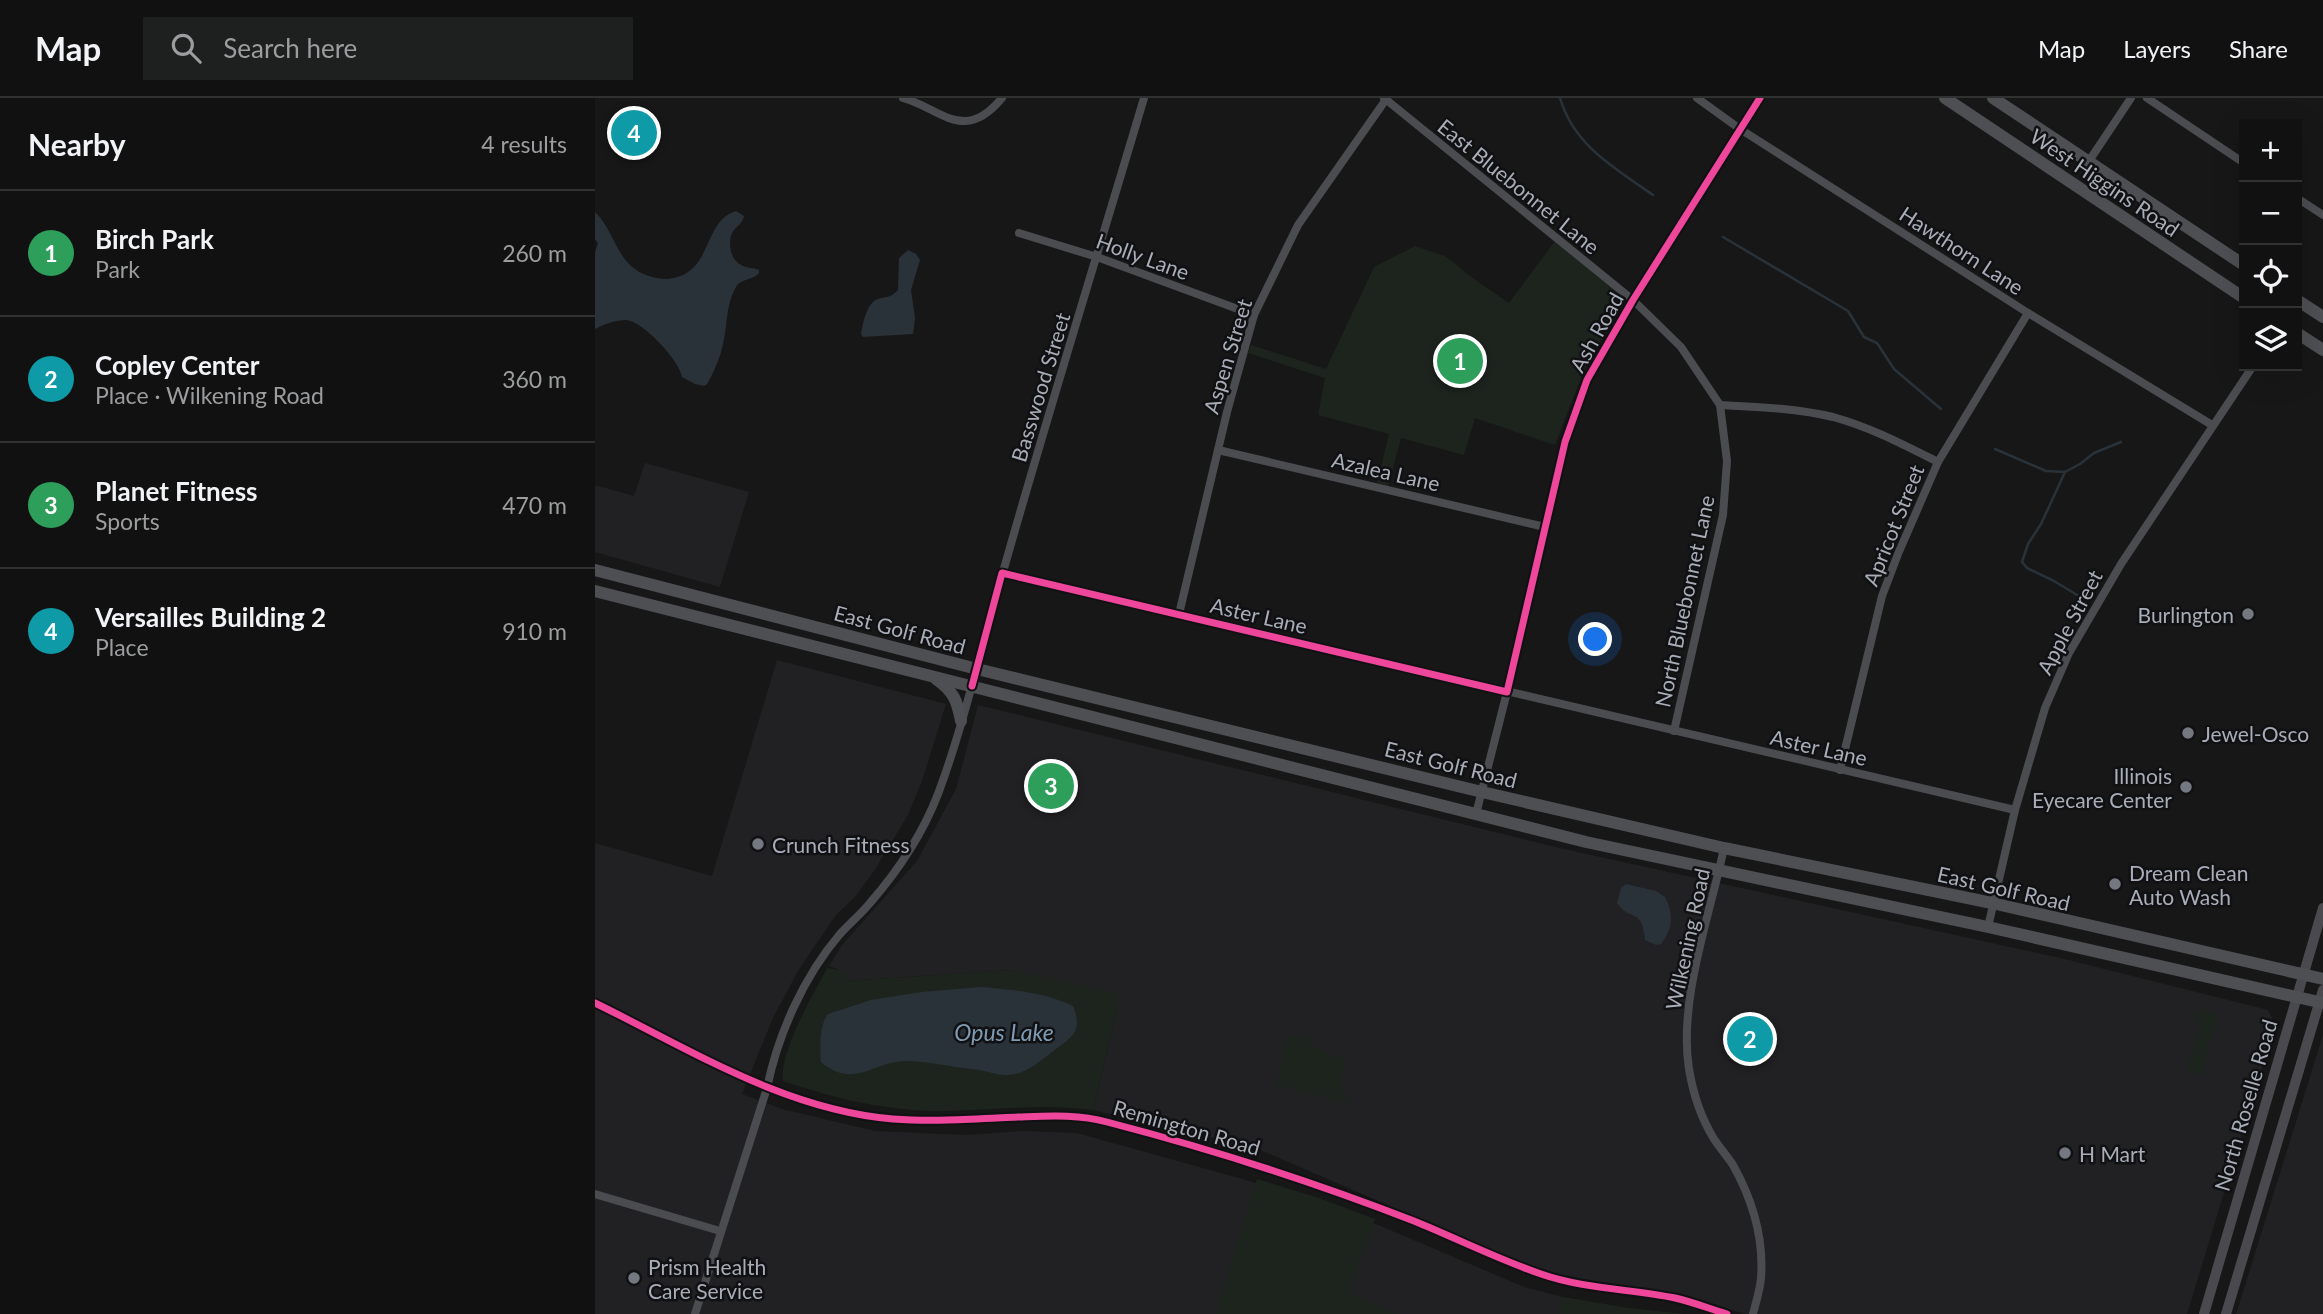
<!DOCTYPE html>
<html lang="en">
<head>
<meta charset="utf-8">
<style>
  :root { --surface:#111; --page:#1e1f1f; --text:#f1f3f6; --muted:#9c9d9f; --line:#303131; --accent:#0b8043 }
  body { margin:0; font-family:Lato,sans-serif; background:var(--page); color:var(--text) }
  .controls { position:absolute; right:21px; top:21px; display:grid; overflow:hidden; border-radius:0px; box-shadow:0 7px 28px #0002 }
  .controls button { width:63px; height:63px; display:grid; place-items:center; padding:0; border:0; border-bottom:2px solid var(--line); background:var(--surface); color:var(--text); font:35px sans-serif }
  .you { position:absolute; left:1001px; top:542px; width:24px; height:24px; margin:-18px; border:5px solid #fff; border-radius:50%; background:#1a73e8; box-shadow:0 0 0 10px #1a73e833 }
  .badge { display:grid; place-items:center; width:46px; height:46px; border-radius:50%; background:var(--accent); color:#fff; font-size:23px; font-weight:700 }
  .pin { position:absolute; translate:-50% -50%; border:4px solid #fff; box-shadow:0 2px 7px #0006 }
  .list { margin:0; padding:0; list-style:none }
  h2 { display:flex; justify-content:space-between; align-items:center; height:91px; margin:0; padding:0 28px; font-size:30px }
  h2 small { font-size:23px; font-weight:400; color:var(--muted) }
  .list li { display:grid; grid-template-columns:46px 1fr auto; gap:21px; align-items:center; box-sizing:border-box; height:126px; padding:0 28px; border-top:2px solid var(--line) }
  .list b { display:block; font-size:26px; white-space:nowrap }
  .list p { margin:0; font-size:23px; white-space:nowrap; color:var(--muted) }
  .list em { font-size:23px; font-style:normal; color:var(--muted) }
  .icon { flex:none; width:38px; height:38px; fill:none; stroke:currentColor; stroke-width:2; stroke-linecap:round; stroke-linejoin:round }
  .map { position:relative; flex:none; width:1728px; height:1216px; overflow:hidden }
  header { display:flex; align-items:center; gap:42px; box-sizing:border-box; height:98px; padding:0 35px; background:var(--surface); border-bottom:2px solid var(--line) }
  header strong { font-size:33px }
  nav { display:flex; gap:38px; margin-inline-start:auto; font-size:24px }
  .search { width:490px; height:63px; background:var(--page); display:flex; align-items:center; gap:18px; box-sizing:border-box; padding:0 24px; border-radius:0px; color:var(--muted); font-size:26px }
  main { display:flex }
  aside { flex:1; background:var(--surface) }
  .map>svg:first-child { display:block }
</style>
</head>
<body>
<header>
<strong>Map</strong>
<div class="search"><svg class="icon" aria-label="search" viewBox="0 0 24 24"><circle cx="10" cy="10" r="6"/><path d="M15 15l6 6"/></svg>Search here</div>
<nav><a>Map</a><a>Layers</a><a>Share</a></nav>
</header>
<main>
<aside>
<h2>Nearby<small>4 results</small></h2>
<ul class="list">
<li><span class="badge" style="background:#2e9e5b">1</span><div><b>Birch Park</b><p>Park</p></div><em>260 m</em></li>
<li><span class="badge" style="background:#0f9aa8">2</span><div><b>Copley Center</b><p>Place · Wilkening Road</p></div><em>360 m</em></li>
<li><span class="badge" style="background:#2e9e5b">3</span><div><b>Planet Fitness</b><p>Sports</p></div><em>470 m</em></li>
<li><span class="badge" style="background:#0f9aa8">4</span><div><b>Versailles Building 2</b><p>Place</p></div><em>910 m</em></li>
</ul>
</aside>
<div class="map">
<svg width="1728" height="1216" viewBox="0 0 1728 1216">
  <rect width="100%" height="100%" fill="#171717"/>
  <g fill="#212123">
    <path d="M50,365L154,394L125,489L0,454V387L39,398Z"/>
    <path d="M182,562L351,606L327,683L313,717L279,773L260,799L241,817L204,871L178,920L147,996L187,1011L280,1033L372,1037L428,1033L482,1035L651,1082L781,1126L929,1189L968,1199L1033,1210L1087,1216H0V745L117,778Z"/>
    <path d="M383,607L960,749L1470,861L1673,912L1677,920L1679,931L1592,1216H1151L1083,1197L965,1177L919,1162L661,1050L498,1012L523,906L418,872L252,883L242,871L234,868L247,847L322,763L361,691Z"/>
    <path d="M1728,937V1216H1641L1652,1181Z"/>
  </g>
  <g fill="#1d241e">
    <path d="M960,143L1025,195L1026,206L989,272L960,347L880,320L869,357L806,340L793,388L782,385L794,336L723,317L730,280L653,255L656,247L731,271L779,169L820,148L850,158L879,181L914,205Z"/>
    <path d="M232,870C242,871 249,873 252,883L418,872L522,895L523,906L498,1012C450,1005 401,1012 352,1013C296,1014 241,1001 188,983C184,954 218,897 232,870Z"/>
    <path d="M1608,910L1621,918V923L1606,976H1595L1593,968L1606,927L1600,918Z"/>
    <path d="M693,938H713L717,948L752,963C744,980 744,990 754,1005L681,987Z"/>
    <path d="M662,1081L724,1100L780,1121L753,1194L801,1216H621Z"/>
    <path d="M968,1199L1033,1210L1087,1216H963Z"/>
  </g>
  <g fill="#2a3239">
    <path d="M141,113L149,118C147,126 144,126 139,132C132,140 134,161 146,167C151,170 159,170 164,172V175C157,183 146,180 141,189C130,207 133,231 127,250C125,260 117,278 112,286L109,288L100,286L87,279C85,263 48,223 31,222C20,222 10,226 0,231V155L3,145L0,141V114C16,129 20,153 36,168C45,176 59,181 71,181C119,178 106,124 141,113Z"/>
    <path d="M313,152L321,156L325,162L316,192L320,220L318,236L268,239L266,236C268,225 272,204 283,201C292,198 296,200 303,192L304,160Z"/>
    <path d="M1031,786L1061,793L1070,799C1079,816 1078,831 1066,846L1061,847L1050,842C1047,808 1036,825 1022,805L1026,790Z"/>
    <path d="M386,889C418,892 448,894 478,908C486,929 482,936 465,948C452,957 439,970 424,975C408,981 392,972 377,971C355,969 333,963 312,963C278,963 259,992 226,964C225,950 224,928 233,916L276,902L327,894Z"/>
  </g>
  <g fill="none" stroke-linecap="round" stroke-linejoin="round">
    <g stroke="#2a3239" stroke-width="2.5">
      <path d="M965,0C979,48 1020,70 1058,97"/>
      <path d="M1128,139L1253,213L1269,239L1282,245L1299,271L1346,311"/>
      <path d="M1400,351L1451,373L1470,374"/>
      <path d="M1470,374L1446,426L1433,446L1427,464L1432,470L1459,483L1492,503"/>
      <path d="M1470,374L1485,366L1499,355L1526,344"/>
    </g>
    <g stroke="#4b4c50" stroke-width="8">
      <path d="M308,0C347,11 369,46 407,0"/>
      <path d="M789,0L1038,202L1086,249L1125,307L1132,363L1128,417L1079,633"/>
      <path d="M1102,0L1145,31L1433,215L1617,327"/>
      <path d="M1552,0L1649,65"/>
      <path d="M1494,63L1536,0"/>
      <path d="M1702,100L1728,117"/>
      <path d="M424,135L502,159L659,217"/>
      <path d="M1125,307C1163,309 1201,310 1238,319C1275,329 1309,347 1343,364"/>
      <path d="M623,352L950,429"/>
      <path d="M407,475L1420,712"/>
      <path d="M584,516L632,314L659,217L703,127L792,0"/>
      <path d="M1245,672L1287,498L1303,456L1343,364L1433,215"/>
      <path d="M881,716L912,594L970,344L992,282L1038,202L1165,0"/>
      <path d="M1129,750C1115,817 1083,903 1094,971C1098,995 1106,1020 1119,1041C1125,1050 1132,1058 1138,1067C1157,1101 1169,1140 1166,1180C1165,1192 1161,1204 1158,1216"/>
      <path d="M1393,829L1420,712L1450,610L1474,555L1526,466L1658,268"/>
      <path d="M0,905C96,952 190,1012 298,1021C340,1024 382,1021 423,1019C453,1018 483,1016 512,1024C616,1051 719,1084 819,1123C861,1140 902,1161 946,1176C989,1191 1036,1191 1080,1200C1098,1204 1115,1211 1132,1216"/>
      <path d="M0,1096L125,1133"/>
      <path d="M100,1216L172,990C183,936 209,878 245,836C255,825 266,816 275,805C302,774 328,735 343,696C370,624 386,548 408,474C453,315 502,158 549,0"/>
    </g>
    <g stroke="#4a4a4e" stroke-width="10">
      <path d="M1609,1216L1728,810"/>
      <path d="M1631,1216L1728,892"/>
    </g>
    <g stroke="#4d4f52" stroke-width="12">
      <path d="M1350,0L1649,200"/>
      <path d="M1398,0L1649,167"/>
      <path d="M1702,202L1728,219"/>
      <path d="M1702,235L1728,252"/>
      <path d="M0,472L382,571L887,694L1129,750L1397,805L1728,881"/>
      <path d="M0,493L991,744L1393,829L1728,905"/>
      <path d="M341,581C359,594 362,602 366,623"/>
    </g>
    <g stroke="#111113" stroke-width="11">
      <g id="cycleway">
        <path d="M377,588L407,475L912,594L970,344L992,282L1038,202L1165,0"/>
        <path d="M0,905C96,952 190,1012 298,1021C340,1024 382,1021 423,1019C453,1018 483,1016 512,1024C616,1051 719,1084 819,1123C861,1140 902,1161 946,1176C989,1191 1036,1191 1080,1200C1098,1204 1115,1211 1132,1216"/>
      </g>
    </g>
    <use href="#cycleway" stroke="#ed469a" stroke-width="7"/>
  </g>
  <g fill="#757880" stroke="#111113" stroke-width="2.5">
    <circle cx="1653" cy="516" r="7"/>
    <circle cx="1593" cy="635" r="7"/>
    <circle cx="1591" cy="689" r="7"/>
    <circle cx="163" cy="746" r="7"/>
    <circle cx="1520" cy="786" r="7"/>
    <circle cx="1470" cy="1055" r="7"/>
    <circle cx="39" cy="1180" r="7"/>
  </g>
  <g text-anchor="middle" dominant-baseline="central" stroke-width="5" stroke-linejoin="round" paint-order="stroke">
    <g font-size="21" fill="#a8adb8" stroke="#111113">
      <text transform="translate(1510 84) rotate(34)">West Higgins Road</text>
      <text transform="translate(924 88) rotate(39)">East Bluebonnet Lane</text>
      <text transform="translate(1367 152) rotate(33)">Hawthorn Lane</text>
      <text transform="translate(548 158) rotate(20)">Holly Lane</text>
      <text transform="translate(1001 234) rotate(-61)">Ash Road</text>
      <text transform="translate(632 258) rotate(-73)">Aspen Street</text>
      <text transform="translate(445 289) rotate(-73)">Basswood Street</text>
      <text transform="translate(791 373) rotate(13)">Azalea Lane</text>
      <text transform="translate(1298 427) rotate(-68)">Apricot Street</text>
      <text transform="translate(1089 503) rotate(-78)">North Bluebonnet Lane</text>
      <text transform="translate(664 517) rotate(13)">Aster Lane</text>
      <text transform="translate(1474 524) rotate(-62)">Apple Street</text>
      <text transform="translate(305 531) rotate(15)">East Golf Road</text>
      <text transform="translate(1224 649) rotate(13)">Aster Lane</text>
      <text transform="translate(856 666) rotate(14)">East Golf Road</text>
      <text transform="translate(1409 790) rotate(13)">East Golf Road</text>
      <text transform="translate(1092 841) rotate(-78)">Wilkening Road</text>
      <text transform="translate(1650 1007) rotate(-74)">North Roselle Road</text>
      <text transform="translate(592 1029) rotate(16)">Remington Road</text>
    </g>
    <g font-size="21" fill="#a8adb8" stroke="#111113" text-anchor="start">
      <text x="1639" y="516" text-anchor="end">Burlington</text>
      <text x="1607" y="635">Jewel-Osco</text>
      <text x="1577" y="677" text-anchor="end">Illinois<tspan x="1577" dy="24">Eyecare Center</tspan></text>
      <text x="177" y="746">Crunch Fitness</text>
      <text x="1534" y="774">Dream Clean<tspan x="1534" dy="24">Auto Wash</tspan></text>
      <text x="1484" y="1055">H Mart</text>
      <text x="53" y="1168">Prism Health<tspan x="53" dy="24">Care Service</tspan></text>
    </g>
    <g font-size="23" font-style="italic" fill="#7f9bb3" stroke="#111113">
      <text x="409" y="934">Opus Lake</text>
    </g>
  </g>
</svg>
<div class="controls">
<button>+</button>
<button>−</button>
<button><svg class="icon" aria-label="locate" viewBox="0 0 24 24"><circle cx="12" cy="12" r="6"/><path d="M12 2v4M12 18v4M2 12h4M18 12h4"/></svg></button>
<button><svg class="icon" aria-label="layers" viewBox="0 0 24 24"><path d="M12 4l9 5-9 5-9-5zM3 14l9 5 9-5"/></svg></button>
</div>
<div class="you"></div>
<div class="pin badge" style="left:865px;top:263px;background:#2e9e5b">1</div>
<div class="pin badge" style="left:1155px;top:941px;background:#0f9aa8">2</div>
<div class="pin badge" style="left:456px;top:688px;background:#2e9e5b">3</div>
<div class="pin badge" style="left:39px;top:35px;background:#0f9aa8">4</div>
</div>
</main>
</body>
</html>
